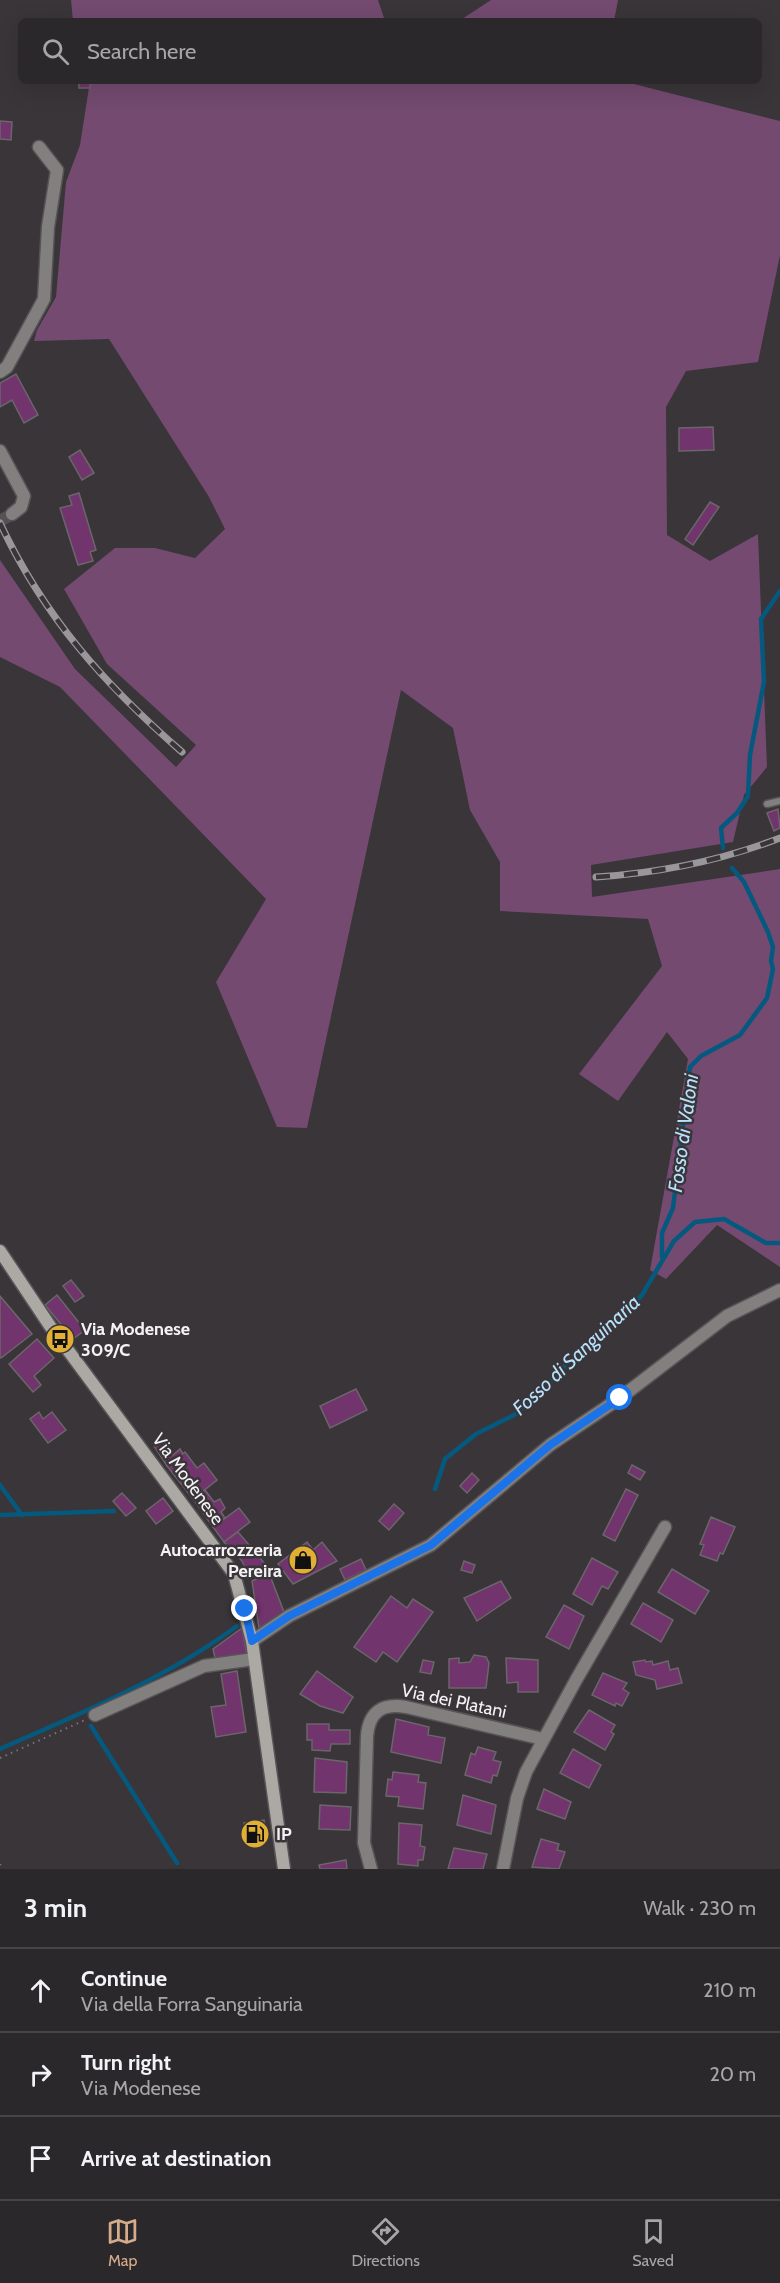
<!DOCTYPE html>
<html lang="en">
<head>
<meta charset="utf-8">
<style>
  :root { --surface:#2b282b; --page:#333033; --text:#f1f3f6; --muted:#a6a6a9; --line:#474447; --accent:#d6ab8b }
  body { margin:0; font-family:Cabin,sans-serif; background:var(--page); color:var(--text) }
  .stop { position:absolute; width:18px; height:18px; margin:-14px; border:4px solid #1a73e8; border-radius:50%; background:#fff }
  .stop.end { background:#1a73e8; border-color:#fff; box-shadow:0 2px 6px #0008 }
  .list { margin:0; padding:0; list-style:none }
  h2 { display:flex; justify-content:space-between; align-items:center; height:78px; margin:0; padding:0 24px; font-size:26px }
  h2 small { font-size:20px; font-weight:400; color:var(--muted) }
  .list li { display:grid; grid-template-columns:39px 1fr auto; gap:18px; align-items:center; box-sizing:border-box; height:84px; padding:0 24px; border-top:2px solid var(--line) }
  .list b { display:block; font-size:22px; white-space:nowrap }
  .list p { margin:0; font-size:20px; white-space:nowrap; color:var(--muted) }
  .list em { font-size:20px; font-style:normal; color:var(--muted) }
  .icon { flex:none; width:33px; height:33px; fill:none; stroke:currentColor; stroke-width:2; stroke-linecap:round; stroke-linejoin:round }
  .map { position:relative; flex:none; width:780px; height:1869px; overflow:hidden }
  .search { position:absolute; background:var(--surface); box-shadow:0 6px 24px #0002; left:18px; right:18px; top:18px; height:66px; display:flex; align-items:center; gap:15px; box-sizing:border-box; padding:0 21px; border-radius:9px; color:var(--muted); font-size:22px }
  .sheet { height:330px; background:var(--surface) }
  nav { display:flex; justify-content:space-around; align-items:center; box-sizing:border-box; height:84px; border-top:2px solid var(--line); background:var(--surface); font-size:16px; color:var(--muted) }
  nav a { display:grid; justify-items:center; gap:3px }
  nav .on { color:var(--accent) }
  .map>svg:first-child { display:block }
</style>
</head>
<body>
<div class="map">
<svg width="780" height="1869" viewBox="0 0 780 1869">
  <rect width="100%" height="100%" fill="#393539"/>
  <g fill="#744a70">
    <path d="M71,0H378L385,21H73Z"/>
    <path d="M491,0H618L614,21H459Z"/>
    <path d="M90,81H622L780,121V255L758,362L686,371L666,407L667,535L710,561L758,534L767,767L744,795L733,842L591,865L592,897L780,869V1267L717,1225L666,1279L650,1270L688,1059L667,1032L618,1101L579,1074L662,966L648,919L500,911V862L470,810L453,728L401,690L307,1128L277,1127L216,982L266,899L60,687L0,657V560L75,669L176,767L196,745L107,664L64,589L115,548H155L195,558L225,529L209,497L109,339L34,341L37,330L56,297L66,182L80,145Z"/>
  </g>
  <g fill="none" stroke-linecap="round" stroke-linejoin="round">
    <g stroke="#05597e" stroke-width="4.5">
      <path d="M723,848L721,828L737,813L748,796L750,755L764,682L761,619L780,591"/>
      <path d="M662,1257V1233L673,1208L690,1067L701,1056L740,1035L767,998L773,969L771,961L773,947L768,932L744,882L732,868"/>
      <path d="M0,1485L22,1515"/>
      <path d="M435,1489L445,1459L476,1434L514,1415L540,1393L570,1360L622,1316L642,1295L674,1241L695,1222L724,1219L766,1243H780"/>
      <path d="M0,1515L114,1511"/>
      <path d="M91,1726L177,1863"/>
      <path d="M0,1749C81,1713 165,1679 237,1626"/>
    </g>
  </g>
  <g fill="#71346d" stroke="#6a666a" stroke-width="1.5">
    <rect x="79" y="81" width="11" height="7"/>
    <path d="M0,121L12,122L11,140L0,139Z"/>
    <path d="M16,374L38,415L24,423L12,400L0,407V383Z"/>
    <path d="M713,427L714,450L679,451V428Z"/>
    <path d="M80,450L94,473L82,480L69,457Z"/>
    <path d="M79,493L96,550L90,552L93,561L78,565L60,508L72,505L69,496Z"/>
    <path d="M710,502L719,507L693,545L685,539Z"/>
    <path d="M778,809L780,828L774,831L767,813Z"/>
    <path d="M71,1280L84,1296L75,1302L63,1286Z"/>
    <path d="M57,1295L85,1330L73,1339L45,1305Z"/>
    <path d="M0,1296L32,1334L1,1358L0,1357Z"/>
    <path d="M37,1339L54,1358L34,1376L41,1385L33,1392L9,1364Z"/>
    <path d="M356,1389L367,1410L330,1428L320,1406Z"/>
    <path d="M39,1412L43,1419L52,1412L66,1430L48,1443L30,1419Z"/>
    <path d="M162,1441L173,1455L180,1449L183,1454L167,1466L154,1446Z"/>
    <path d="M185,1452L197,1468L204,1463L217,1480L193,1499L167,1466Z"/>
    <path d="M632,1465L645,1472L640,1480L628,1473Z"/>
    <path d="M472,1473L479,1480L467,1493L460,1486Z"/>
    <path d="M626,1489L638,1495L615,1541L603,1535Z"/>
    <path d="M205,1490L214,1502L220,1499L225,1508L221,1512L225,1518L213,1527L193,1499Z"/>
    <path d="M122,1493L136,1508L126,1516L113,1501Z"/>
    <path d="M163,1498L173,1511L156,1524L146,1511Z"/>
    <path d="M394,1504L404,1513L389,1530L379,1521Z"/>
    <path d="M239,1508L250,1522L224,1542L213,1527Z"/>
    <path d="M711,1517L735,1527L723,1554L720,1553L717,1561L700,1555L704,1545L700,1544Z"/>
    <path d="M238,1532L266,1565L249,1576L242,1561L224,1542Z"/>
    <path d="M307,1542L313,1550L322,1542L337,1561L293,1584L278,1564Z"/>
    <path d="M592,1558L618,1572L608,1589L602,1586L592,1605L573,1594Z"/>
    <path d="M361,1559L366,1570L345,1580L340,1569Z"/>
    <path d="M464,1561L475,1565L472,1573L461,1570Z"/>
    <path d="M672,1569L709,1591L695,1614L658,1592Z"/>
    <path d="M269,1573L284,1612L259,1628L252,1581Z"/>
    <path d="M501,1581L511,1598L477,1621L464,1598Z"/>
    <path d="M391,1596L407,1608L413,1599L433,1612L397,1662L383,1652L376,1662L354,1647Z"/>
    <path d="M643,1603L673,1620L661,1642L631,1624Z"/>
    <path d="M564,1605L584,1616L569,1649L546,1637Z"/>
    <path d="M242,1628L247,1655L216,1662L213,1649Z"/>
    <path d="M474,1655L486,1657L489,1663L486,1688H449V1659L459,1658V1663L470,1662Z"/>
    <path d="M506,1658L538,1660V1692H518V1682L507,1683Z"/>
    <path d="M423,1660L434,1662L431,1674L420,1672Z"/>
    <path d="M645,1660L646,1662L652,1661L653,1665L668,1661L670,1670L678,1668L682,1683L657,1689L655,1680L636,1675L633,1662Z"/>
    <path d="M237,1671L246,1732L216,1737L211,1707L226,1705L221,1674Z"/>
    <path d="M317,1671L353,1697L343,1713L320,1706L300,1694Z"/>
    <path d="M603,1673L627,1683L623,1689L629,1693L622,1706L616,1703L615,1706L592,1695Z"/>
    <path d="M589,1710L615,1725L611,1732L614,1734L605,1750L574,1732Z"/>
    <path d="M396,1719L429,1727L428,1735L445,1738L441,1763L391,1752Z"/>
    <path d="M307,1724H329V1730H350V1744H331L330,1751L312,1750V1740H307Z"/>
    <path d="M478,1747L496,1752L493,1760L501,1762L497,1776L493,1775L491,1783L465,1775L471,1753L475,1755Z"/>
    <path d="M573,1749L601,1765L589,1788L560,1773Z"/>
    <path d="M315,1758L347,1762L346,1793L314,1792Z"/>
    <path d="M393,1772L419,1775L418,1782L426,1783L423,1809L398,1806L399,1797L386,1796L388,1779L392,1780Z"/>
    <path d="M544,1789L571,1802L565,1819L537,1809Z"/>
    <path d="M463,1795L496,1805L491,1834L457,1825Z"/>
    <path d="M320,1805L351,1807L350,1830L319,1829Z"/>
    <path d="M264,1820L267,1841L247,1843L244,1823Z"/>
    <path d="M399,1823L422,1825L420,1846L425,1847L423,1860H418V1866L398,1864Z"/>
    <path d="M541,1839L559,1844L557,1850L565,1852L559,1869L532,1867Z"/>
    <path d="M454,1848L487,1854L483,1869H448Z"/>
    <path d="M346,1860L347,1869H320L319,1865Z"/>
  </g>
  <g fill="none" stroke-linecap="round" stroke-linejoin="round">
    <path stroke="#555155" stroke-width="12" stroke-dasharray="12 6" stroke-linecap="butt" d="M0,521L12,514"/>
    <g stroke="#575357" stroke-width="9">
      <path id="lane" d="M767,804L780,801"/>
    </g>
    <g stroke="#575357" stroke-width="15">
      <g id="street">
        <path d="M0,372L7,367L44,299L48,227L57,170L39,147"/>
        <path d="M0,451L24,496L21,507L12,514"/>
        <path d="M252,1641L289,1616L431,1545L550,1445L620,1398L727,1316L780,1290"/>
        <path d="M95,1715L204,1666L254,1659"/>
        <path d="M371,1869L364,1843L367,1736C369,1712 382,1703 406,1707L543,1739"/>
        <path d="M503,1869L517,1798L526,1772L576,1680L665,1527"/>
      </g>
    </g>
    <g stroke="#575357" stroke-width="15">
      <path id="secondary" d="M0,1251L50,1326L234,1574L252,1641L284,1869"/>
    </g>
    <g stroke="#787478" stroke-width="2" stroke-dasharray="1.5 4.5" stroke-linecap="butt">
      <path d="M0,1758L85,1720"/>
      <path d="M0,1864L2,1869"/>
    </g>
    <use href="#lane" stroke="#81807e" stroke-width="6"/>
    <use href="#street" stroke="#81807e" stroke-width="12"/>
    <use href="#secondary" stroke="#aca9a5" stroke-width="12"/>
    <g stroke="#9a979a" stroke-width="7">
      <g id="rail">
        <path d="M0,523C44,617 105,685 182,752"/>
        <path d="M596,877C659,873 720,861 780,838"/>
      </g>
    </g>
    <use href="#rail" stroke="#393539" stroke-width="4.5" stroke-dasharray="14" stroke-linecap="butt"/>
  </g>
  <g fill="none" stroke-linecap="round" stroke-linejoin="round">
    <path stroke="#1a73e8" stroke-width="8" d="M245,1609L252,1641L289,1616L431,1545L550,1445L620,1398"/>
  </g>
  <defs>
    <g id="bus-disc" transform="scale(1.5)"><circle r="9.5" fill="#e1af34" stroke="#393539"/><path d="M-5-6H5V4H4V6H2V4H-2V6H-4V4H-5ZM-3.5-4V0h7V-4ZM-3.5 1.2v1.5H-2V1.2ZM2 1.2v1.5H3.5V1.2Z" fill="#111"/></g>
    <g id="shop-disc" transform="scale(1.5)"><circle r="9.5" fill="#e1af34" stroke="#393539"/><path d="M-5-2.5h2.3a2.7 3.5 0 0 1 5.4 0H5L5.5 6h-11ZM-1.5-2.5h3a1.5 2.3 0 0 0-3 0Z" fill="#111"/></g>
    <g id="fuel-disc" transform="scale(1.5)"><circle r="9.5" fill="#e1af34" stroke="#393539"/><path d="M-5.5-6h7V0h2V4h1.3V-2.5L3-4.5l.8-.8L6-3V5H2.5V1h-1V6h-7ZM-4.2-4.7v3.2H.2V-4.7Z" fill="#111"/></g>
  </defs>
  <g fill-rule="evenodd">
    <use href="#bus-disc" x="60" y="1339"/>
    <use href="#shop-disc" x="303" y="1560"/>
    <use href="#fuel-disc" x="255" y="1834"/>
  </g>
  <g text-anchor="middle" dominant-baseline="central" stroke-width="5" stroke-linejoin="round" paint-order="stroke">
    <g font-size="18" font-weight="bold" fill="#f4f2f4" stroke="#393539" text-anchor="start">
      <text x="81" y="1329">Via Modenese<tspan x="81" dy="21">309/C</tspan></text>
      <text x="282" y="1550" text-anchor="end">Autocarrozzeria<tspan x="282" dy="21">Pereira</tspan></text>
      <text x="276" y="1834">IP</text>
    </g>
    <g font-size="18" fill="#f4f2f4" stroke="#393539">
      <text transform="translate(188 1479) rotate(54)">Via Modenese</text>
      <text transform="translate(454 1701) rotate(12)">Via dei Platani</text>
    </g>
    <g font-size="20" font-style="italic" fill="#b7e2fd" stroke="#393539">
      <text transform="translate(683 1133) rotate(-82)">Fosso di Valoni</text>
      <text transform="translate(576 1355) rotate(-43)">Fosso di Sanguinaria</text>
    </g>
  </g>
</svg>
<div class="stop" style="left:620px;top:1398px"></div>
<div class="stop end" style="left:245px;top:1609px"></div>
<div class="search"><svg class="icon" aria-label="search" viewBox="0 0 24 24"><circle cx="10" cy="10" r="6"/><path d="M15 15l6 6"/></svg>Search here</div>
</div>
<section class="sheet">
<h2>3 min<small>Walk · 230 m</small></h2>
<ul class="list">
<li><svg class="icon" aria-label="ahead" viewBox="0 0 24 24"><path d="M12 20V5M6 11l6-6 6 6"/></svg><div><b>Continue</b><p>Via della Forra Sanguinaria</p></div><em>210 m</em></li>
<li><svg class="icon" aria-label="right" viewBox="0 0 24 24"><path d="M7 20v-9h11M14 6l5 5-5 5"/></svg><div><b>Turn right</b><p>Via Modenese</p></div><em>20 m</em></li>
<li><svg class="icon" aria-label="arrive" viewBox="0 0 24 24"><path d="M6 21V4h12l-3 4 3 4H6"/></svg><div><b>Arrive at destination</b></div></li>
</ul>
</section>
<nav>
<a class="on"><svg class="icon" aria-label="map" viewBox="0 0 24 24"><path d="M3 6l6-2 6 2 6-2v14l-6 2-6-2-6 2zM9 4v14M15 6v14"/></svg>Map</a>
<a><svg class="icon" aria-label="directions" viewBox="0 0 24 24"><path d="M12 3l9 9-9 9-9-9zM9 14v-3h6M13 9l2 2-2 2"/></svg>Directions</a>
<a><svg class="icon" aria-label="saved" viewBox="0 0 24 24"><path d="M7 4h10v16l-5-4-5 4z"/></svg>Saved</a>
</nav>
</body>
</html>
